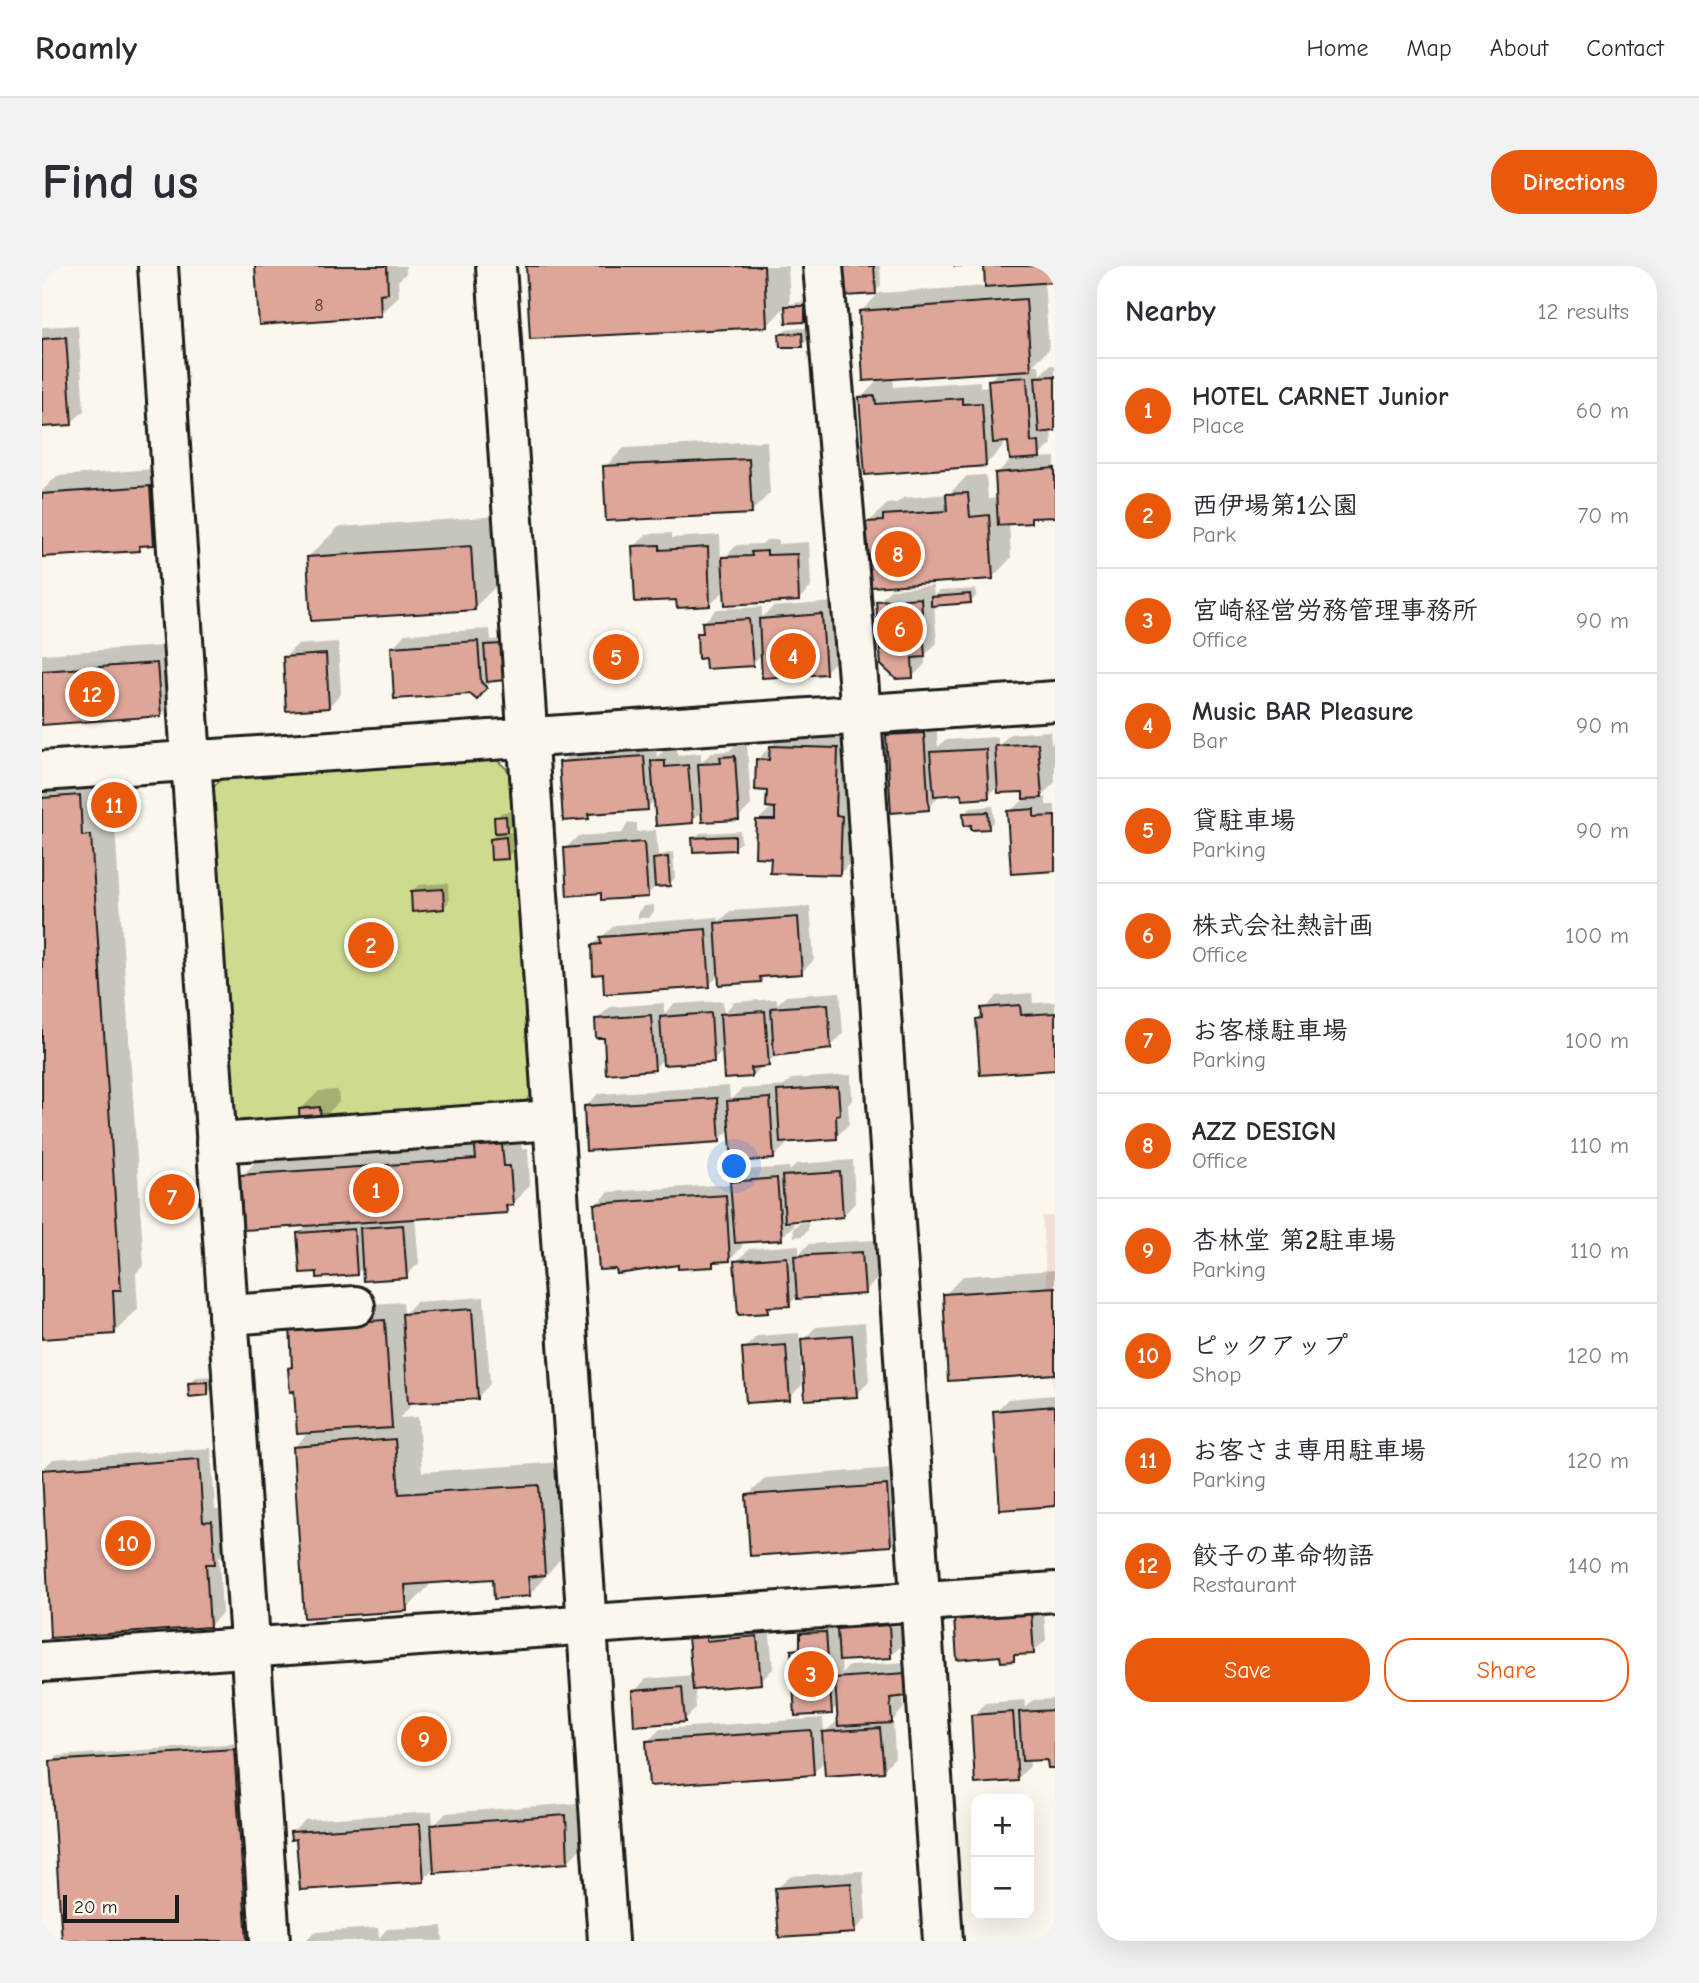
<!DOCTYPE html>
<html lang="en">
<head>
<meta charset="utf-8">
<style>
  :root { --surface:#fff; --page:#f2f2f3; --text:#2b2b33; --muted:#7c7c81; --line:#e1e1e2; --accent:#ea580c }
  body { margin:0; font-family:"Comic Neue","Klee One",sans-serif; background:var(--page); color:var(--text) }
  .controls { position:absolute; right:21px; bottom:21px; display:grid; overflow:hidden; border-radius:14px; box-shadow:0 7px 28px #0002 }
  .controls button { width:63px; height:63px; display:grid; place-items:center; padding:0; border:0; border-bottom:2px solid var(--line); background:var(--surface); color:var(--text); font:35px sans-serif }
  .scale { position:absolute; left:21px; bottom:18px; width:116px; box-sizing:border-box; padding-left:7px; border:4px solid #1c1c1c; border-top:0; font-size:19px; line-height:24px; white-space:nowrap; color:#1c1c1c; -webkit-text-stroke:5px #fbf7ec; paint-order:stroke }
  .you { position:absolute; left:693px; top:901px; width:24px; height:24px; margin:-18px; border:5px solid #fff; border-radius:50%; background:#1a73e8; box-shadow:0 0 0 10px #1a73e833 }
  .badge { display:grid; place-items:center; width:46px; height:46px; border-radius:50%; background:var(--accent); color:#fff; font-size:23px; font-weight:700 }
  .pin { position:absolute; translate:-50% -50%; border:4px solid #fff; box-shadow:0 2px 7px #0006 }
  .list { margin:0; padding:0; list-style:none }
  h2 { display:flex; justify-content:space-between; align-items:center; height:91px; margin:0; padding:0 28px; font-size:30px }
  h2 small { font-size:23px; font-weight:400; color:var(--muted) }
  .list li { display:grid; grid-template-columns:46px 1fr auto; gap:21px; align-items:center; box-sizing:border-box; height:105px; padding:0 28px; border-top:2px solid var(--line) }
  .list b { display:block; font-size:26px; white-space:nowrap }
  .list p { margin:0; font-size:23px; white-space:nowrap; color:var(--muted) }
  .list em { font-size:23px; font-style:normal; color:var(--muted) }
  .actions { display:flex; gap:14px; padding:21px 28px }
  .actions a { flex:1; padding:16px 0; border:2px solid var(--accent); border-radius:28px; text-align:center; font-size:24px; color:var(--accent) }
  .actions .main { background:var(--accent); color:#fff }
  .map { position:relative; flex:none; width:1013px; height:1675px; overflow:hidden; border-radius:28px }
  header { display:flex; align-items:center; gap:42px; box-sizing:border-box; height:98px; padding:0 35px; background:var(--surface); border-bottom:2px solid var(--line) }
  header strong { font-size:33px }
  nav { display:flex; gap:38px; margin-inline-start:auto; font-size:24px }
  .intro { display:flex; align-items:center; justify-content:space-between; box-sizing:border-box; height:168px; padding:0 42px }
  h1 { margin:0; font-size:49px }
  .button { padding:18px 32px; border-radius:28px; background:var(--accent); color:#fff; font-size:24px; font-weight:700 }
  main { display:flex; gap:42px; padding:0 42px }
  aside { flex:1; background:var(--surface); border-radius:28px; box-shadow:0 7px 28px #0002 }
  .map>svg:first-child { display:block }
</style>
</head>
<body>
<header>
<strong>Roamly</strong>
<nav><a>Home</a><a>Map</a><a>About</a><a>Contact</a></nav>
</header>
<div class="intro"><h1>Find us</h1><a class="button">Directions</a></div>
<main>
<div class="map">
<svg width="1013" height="1675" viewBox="0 0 1013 1675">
  <rect width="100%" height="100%" fill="#fbf7ec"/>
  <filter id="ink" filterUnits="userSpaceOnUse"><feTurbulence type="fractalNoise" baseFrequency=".0143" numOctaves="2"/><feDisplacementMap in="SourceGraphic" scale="14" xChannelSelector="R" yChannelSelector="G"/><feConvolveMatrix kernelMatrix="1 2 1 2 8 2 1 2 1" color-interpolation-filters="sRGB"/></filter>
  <g filter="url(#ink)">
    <path fill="#f2dfd3" d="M1000,950H1013V1133H1012Z"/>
    <path fill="#cedb8e" stroke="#757c55" stroke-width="2" d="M448,488L467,505L489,830L472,848L209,866L190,850L168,525L185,506Z"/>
    <g fill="#0003" fill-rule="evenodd">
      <path d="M215,0H364V7L356,15L357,30L338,48Z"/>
      <path d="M486,0H746L748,38L768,34L769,48L763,54L746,55L745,39L725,60Z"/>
      <path d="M803,0H838L839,20L833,26Z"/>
      <path d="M944,0H1013V14L1002,15L1007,83L991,99H997L998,109L1008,99H1013V163L1009,164L1010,178L995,192L1013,191V249L967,257L969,292L951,311L826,257L845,238L855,237L861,232L907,228L925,210L944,209L946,233L956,232L955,207L969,194L968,175H961L962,180L943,199L819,132L838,112L819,46L837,27L945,20ZM958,104L948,114V120L938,121V115L852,121L851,112Z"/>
      <path d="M36,59L42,145L29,157L0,159V61Z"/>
      <path d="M765,62L766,73L760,79L739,69L745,63Z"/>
      <path d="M725,175L728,227L709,246L563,201L582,182Z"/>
      <path d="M126,202L129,259L111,278H102L97,283L0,280V225L15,210Z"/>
      <path d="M458,250L462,312L432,342L266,291L297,261Z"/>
      <path d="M630,267V272L678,269L679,295L695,279L720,278L724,274H737V278L767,276L769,321L756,334L684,323L668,339L636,332L592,281L605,268Z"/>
      <path d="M891,320L892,330L897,325L934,323V330L928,336L892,338L895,377L883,389V398L870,411L836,336L849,323Z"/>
      <path d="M792,336L796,393L783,406L720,388L710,398L665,390L657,368L663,362L662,356L675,343L720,341V351L731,341Z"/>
      <path d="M448,363L449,374L465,373L467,406L461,412L452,413L435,431L351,381L363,368Z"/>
      <path d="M296,376L299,428L287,440L242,392L255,379Z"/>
      <path d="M134,379L137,430L118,449L0,457V388Z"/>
      <path d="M894,455L896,481L903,474L956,471V480L968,468L1008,465L1009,478L1013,474V516L998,532L1004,531V539H1013V603L967,546L983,533V524L957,519L946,530L921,526L899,527L886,543L846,470L859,457Z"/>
      <path d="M748,462L814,464L816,589L797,608L731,590L716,554L731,540L716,493Z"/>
      <path d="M614,478L615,491L623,483H635V489L659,487V497L670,486L687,485L693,479L705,478L709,539L696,552L661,544L650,555L613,534L605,542L552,546L546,551L519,497L532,484Z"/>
      <path d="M60,507L63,547L72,546L102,999L94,1007L96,1043L73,1066L0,1071V511Z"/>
      <path d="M951,540L952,555L946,561L923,548L929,542Z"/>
      <path d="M470,545V559L462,567L470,566L471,585L465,591L449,573L455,567L454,552L460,546Z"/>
      <path d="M586,557H595V566L614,564L616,590L631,586L633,612L627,618L615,619L605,629L560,626L523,583L536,570L580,567Z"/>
      <path d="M698,565L699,576L692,582L652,573L658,567Z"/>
      <path d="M406,617L407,636L401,642L370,625L377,619Z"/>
      <path d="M612,639V646L606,652H596V646L602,640Z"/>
      <path d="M768,640L772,694L759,707L723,709L718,714L678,708L667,719L562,706L551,679L573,659L676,651L677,656L688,645Z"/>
      <path d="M798,726L801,768L788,781L737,787L709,810L682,783L671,794L622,793L612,802L563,770L555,753L568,741L622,737V748L632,738L681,735L682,747L692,736L735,733V738L744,730Z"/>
      <path d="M990,727L991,737L1013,736V802L936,753L954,730Z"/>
      <path d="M809,809L810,834L806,839L807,858L794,871L743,874L744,879L731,892L689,862L677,874L543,841L556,828L687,820L688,835L700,823L742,820L749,813Z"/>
      <path d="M296,824L297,836L278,855L259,843L277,825Z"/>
      <path d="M477,850L480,883L486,882L488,919L464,945L373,951L377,997L364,1010L322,1000L314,1008L257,967L266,958L200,910L218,891Z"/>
      <path d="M811,894L813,937L801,950L751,953L752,962L757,957L766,956V964L760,970L752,971L751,960L739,972L700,975V981L688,994H675L670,999L637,997L554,939L567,926L690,918L703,904L747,901L748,905L755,898Z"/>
      <path d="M832,974L835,1013L822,1026L755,1031L747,1038L731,1039L725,1046L694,996L707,983L757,979V988L767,978Z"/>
      <path d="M1013,1004V1106L903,1029L921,1010Z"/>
      <path d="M442,1031L448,1118L436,1131L368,1135V1141L357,1152L376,1151L380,1206L520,1196L526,1284L487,1329L453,1311L387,1316V1320L364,1344L253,1181L268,1165L248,1102L252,1098L268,1042L361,1036L362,1048L374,1036Z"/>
      <path d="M823,1057L827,1116L814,1129L761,1074L774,1061Z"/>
      <path d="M757,1067L760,1119L747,1132L702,1083L715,1070Z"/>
      <path d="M171,1110L172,1121L166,1127L148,1117L154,1111Z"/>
      <path d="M1013,1129V1238L953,1146L966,1133Z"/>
      <path d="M169,1182L173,1244L182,1243L185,1284L177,1292L180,1347L168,1360L9,1371L0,1204L11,1193Z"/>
      <path d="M863,1201L867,1260L849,1279L705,1230L724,1212Z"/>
      <path d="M1001,1334L1004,1374L991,1386L977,1387L971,1393L960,1388L917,1392Z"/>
      <path d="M859,1347L861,1378L849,1390L799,1393L800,1407L807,1400L876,1395L877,1416L861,1429L862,1442L851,1454L853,1491L841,1504L784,1494L771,1507L605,1476L618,1463L781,1452L782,1466L797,1454L796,1439L789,1446L751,1385L760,1376L759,1368L772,1355L796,1354L797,1363L810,1351Z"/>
      <path d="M727,1358L731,1403L718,1416L653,1422L654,1442L642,1455L592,1426L604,1413L651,1409L648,1372L660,1359Z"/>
      <path d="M1013,1433V1500L1007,1492L987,1493L988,1500L975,1513L931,1450L943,1437L983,1434L984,1442L991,1434Z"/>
      <path d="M198,1477L211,1675H22L10,1496L16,1490Z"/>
      <path d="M536,1537L538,1583L526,1596L394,1601L381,1614L250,1567L263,1554L390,1546L391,1560L404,1547Z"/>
      <path d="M821,1605L824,1653L812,1665L735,1623L748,1610Z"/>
      <path d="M400,1660L401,1675H263L272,1666L336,1662L337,1672L345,1663Z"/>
    </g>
    <g fill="#dea699" stroke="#1c1c1c" stroke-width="2">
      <path d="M213,0H345L346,27L338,28L339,50L217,59Z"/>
      <path d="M484,0H722L725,61L488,73Z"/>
      <path d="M801,0H832L834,28L803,30Z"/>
      <path d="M912,0H1013V16L943,21L942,0Z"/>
      <path d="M984,33L989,104L821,115L817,45Z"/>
      <path d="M743,40H763V56L744,57Z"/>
      <path d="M760,67L761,81H738L737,68Z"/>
      <path d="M24,71L30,159L0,161V73Z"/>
      <path d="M1013,110V165L997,167L993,111Z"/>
      <path d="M985,111L989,176L997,175L998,192L968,194L966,176L951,177L946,114Z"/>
      <path d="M833,130L834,138L920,132V138L940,137L944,200L823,209L817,131Z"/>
      <path d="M707,193L710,248L564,255L561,200Z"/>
      <path d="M1013,202V251L989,252V257L956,259L953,207Z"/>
      <path d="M108,220L112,279L97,280L98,285L0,291V228Z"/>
      <path d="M926,227L928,251L947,249L951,313L829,321L824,256L841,255V249L905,245L904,228Z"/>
      <path d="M618,279V284L666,281L668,340L635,342L634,334L593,336L590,280Z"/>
      <path d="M429,280L433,344L269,355L265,291Z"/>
      <path d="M725,285V289L755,288L757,335L683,339L680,291L710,290L709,286Z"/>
      <path d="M928,328L929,337L889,340V331Z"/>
      <path d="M879,332L883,391L870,392L871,412L854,413L839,399L834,335Z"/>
      <path d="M780,348L784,408L720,412L717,353Z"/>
      <path d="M707,353L711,400L664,403L663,392L656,393L655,367H661L660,356Z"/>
      <path d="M436,375L439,416L445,422L435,434L428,428L352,433L349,381Z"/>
      <path d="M460,378L462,414L445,416L442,379Z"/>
      <path d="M284,388L287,442L244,445L241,391Z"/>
      <path d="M115,397L119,450L0,459V405Z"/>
      <path d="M882,467L887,544L849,547L844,469Z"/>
      <path d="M996,477L1000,532L981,533V526L956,527L953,480Z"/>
      <path d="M728,480L796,482L794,549L800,550L798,609L728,607L729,592L713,591L714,554H733V542L724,541L725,525L713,524L714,493L727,494Z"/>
      <path d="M944,483L947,532L920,534L919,528L892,530L888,486Z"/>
      <path d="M602,490L606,544L546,548L547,553L521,555L517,496Z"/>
      <path d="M693,490L697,554L660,556L656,498L679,497L678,491Z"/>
      <path d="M609,495H623V501L646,499L651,557L614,560Z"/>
      <path d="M38,529L40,570L49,569L79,1024H71L73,1068L0,1073V532Z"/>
      <path d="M992,543V551L1013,550V605L969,608L965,545Z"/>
      <path d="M946,546L947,563L929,564V559L922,560L921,547Z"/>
      <path d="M464,550L465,566L453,567L452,551Z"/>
      <path d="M693,570V584L651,586L650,572Z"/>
      <path d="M464,571L466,593L449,594L448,573Z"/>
      <path d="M602,576L606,631L559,634V627L525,630L522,582Z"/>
      <path d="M626,591L628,620L613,621L611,593Z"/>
      <path d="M401,623L402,643L370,646L369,625Z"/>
      <path d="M756,651L760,708L718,711L719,716L677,719L673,657Z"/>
      <path d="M664,663L668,721L562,728L561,708L551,709L550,679L559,678L558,671Z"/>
      <path d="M786,738L789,783L732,790L729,742Z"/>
      <path d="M978,739L979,749L1013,747V804L938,809L934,753L940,752L939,742Z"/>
      <path d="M723,745L727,800L709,802L710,811L682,813L678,748Z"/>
      <path d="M669,747L672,796L621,799L618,751Z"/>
      <path d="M609,749L613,804L564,808L562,772H554L553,753Z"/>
      <path d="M796,821L798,848L794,849L795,873L738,877L735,825Z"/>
      <path d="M675,832L678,876L544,885L542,840Z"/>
      <path d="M728,832L732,893L690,896L685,835Z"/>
      <path d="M278,841L279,857L258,858L257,843Z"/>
      <path d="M459,868L462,900H468L471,939H464L465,947L201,964L198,909L434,893L432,870Z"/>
      <path d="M798,906L801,951L743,956L740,910Z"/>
      <path d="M735,912L740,974L693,977L688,916Z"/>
      <path d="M684,929L688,995L671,996V1001L636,1003V999L575,1008L574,1003L557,1004L552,938Z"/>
      <path d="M361,959L365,1012L321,1015L318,962Z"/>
      <path d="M312,963L315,1009L275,1012V1006L258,1007L255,967Z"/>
      <path d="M820,986L823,1028L755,1033L752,990Z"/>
      <path d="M745,991L748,1040L725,1041L726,1047L696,1049L692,995Z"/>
      <path d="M1013,1021V1108L906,1115L901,1028Z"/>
      <path d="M430,1043L436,1133L366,1137L360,1048Z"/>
      <path d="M343,1054L350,1162L255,1168L252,1125L248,1126L246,1102L250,1101L248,1060Z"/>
      <path d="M810,1069L815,1131L763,1134L759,1073Z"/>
      <path d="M744,1079L748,1134L704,1137L700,1082Z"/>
      <path d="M166,1116V1129L147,1131L146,1117Z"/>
      <path d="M1013,1140V1240L958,1244L951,1145Z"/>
      <path d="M353,1173L357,1228L497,1219L503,1309L486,1311L488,1330L452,1333L451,1313L363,1319L365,1345L262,1352L251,1181Z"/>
      <path d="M157,1193L161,1256L170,1255L173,1298H164L168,1361L8,1372L0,1204Z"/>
      <path d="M845,1219L849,1280L708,1290L704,1229Z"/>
      <path d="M989,1346L992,1388L972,1389V1395L959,1396L958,1390L915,1394L912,1352Z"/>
      <path d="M847,1359L849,1392L797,1395L795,1363Z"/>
      <path d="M784,1366L790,1448L753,1450L749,1384L758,1383V1367Z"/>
      <path d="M664,1369V1375L715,1370L719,1418L651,1424L646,1371Z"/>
      <path d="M864,1407L865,1430L848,1432L850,1457L796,1460L793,1412Z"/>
      <path d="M640,1421L643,1456L592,1460L590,1425Z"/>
      <path d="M1013,1444V1502H1006L1005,1494L980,1495L977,1446Z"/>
      <path d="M971,1446L976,1515L933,1518L929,1449Z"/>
      <path d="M838,1462L842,1506L783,1510L780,1466Z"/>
      <path d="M769,1464L772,1509L607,1520L604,1475Z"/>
      <path d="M192,1483L205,1675H20L8,1495Z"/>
      <path d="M524,1549L526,1597L392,1607L389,1559Z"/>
      <path d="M378,1558L382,1616L258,1624L254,1573L249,1574L248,1566Z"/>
      <path d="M809,1617L813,1667L737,1672L733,1622Z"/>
    </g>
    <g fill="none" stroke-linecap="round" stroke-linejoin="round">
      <g stroke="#1c1c1c" stroke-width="44">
        <g id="minor">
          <path d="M116,0L228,1675"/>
          <path d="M454,0L566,1675"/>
          <path d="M781,0L819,448L901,1675"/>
          <path d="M0,505L1013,435"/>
          <path d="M174,877L511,854"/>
          <path d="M186,1049L313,1040"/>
          <path d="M0,1396L1013,1326"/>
        </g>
      </g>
      <use href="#minor" stroke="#fbf7ec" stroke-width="38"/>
    </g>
  </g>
  <g text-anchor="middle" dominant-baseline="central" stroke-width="6" stroke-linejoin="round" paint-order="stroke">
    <g font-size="18" fill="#4c3e3b">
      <text x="277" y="39">8</text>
    </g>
  </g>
</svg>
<div class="controls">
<button>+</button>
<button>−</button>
</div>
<div class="scale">20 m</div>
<div class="you"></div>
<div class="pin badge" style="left:334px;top:924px">1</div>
<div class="pin badge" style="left:329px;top:679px">2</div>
<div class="pin badge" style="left:769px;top:1408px">3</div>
<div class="pin badge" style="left:751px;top:390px">4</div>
<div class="pin badge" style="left:574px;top:391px">5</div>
<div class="pin badge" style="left:858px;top:363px">6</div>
<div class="pin badge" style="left:130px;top:931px">7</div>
<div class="pin badge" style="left:856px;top:288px">8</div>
<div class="pin badge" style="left:382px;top:1473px">9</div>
<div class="pin badge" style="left:86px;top:1277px">10</div>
<div class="pin badge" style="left:72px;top:539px">11</div>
<div class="pin badge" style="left:50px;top:428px">12</div>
</div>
<aside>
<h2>Nearby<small>12 results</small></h2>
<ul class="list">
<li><span class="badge">1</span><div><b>HOTEL CARNET Junior</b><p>Place</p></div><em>60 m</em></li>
<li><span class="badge">2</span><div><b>西伊場第1公園</b><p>Park</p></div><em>70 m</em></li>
<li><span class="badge">3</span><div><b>宮崎経営労務管理事務所</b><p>Office</p></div><em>90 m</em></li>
<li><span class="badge">4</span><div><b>Music BAR Pleasure</b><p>Bar</p></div><em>90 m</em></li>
<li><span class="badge">5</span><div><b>貸駐車場</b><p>Parking</p></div><em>90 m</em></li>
<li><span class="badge">6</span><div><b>株式会社熱計画</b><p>Office</p></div><em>100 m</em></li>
<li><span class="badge">7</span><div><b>お客様駐車場</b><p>Parking</p></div><em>100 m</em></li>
<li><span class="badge">8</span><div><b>AZZ DESIGN</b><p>Office</p></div><em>110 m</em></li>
<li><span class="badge">9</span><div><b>杏林堂 第2駐車場</b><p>Parking</p></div><em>110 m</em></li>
<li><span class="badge">10</span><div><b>ピックアップ</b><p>Shop</p></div><em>120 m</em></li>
<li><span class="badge">11</span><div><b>お客さま専用駐車場</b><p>Parking</p></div><em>120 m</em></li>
<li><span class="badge">12</span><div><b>餃子の革命物語</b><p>Restaurant</p></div><em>140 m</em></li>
</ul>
<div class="actions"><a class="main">Save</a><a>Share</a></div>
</aside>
</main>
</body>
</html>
